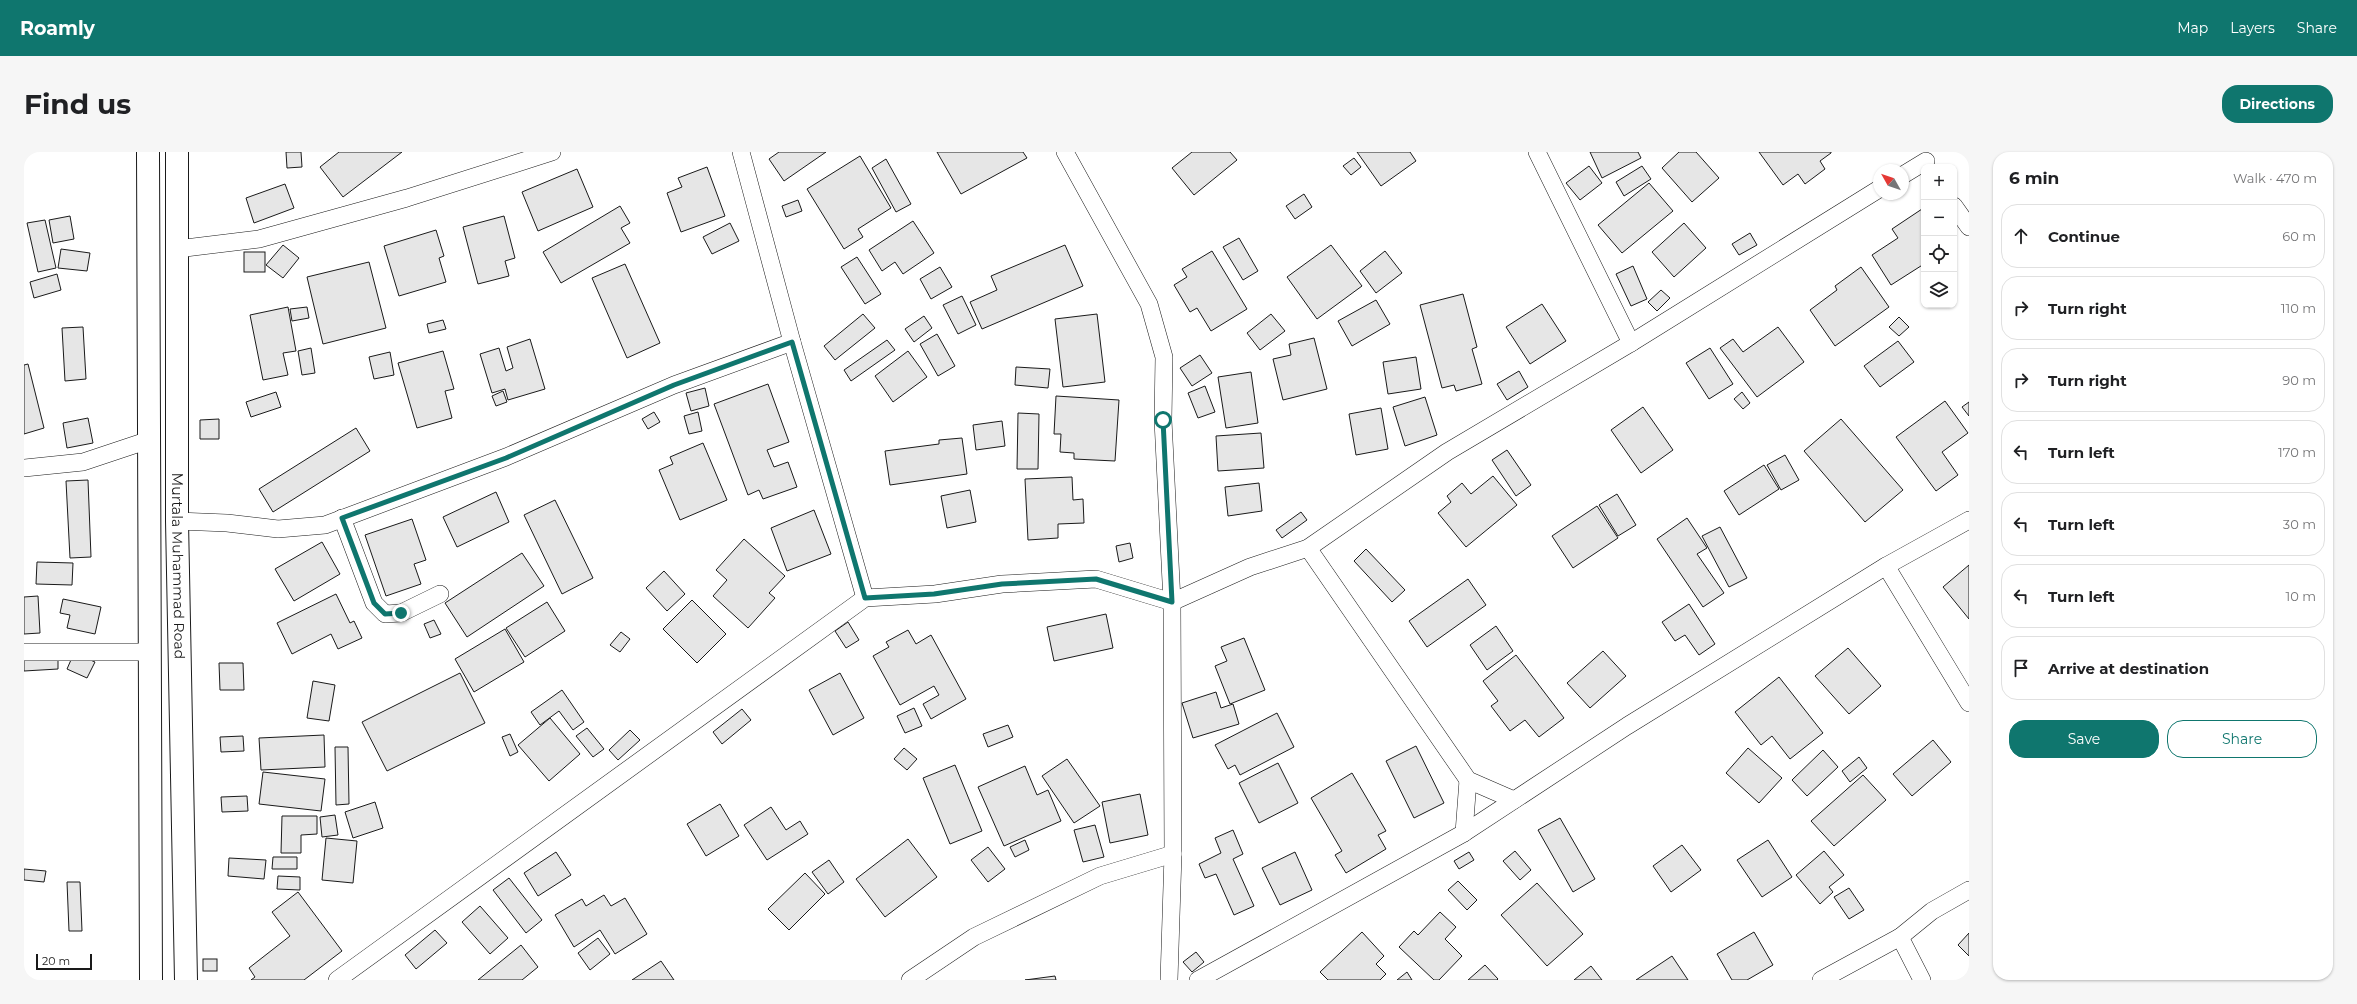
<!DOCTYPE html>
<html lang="en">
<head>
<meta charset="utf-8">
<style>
  :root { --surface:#fff; --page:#f6f6f6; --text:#202124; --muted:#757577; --line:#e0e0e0; --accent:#0f766e }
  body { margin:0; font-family:Montserrat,sans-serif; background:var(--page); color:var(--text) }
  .controls { position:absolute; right:12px; top:12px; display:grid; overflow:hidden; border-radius:8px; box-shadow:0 1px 3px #0004 }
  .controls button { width:36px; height:36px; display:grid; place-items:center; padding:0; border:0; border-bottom:1px solid var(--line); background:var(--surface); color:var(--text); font:20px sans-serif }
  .compass { position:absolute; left:1849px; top:12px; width:36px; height:36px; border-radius:50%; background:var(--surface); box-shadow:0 1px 3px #0004; rotate:310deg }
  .scale { position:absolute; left:12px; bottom:10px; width:56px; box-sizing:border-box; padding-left:4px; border:2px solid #1a1a1a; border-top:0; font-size:11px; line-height:14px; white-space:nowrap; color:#1a1a1a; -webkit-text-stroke:3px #fff; paint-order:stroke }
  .stop { position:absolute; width:12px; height:12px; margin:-9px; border:3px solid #0f766e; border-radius:50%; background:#fff }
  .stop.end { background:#0f766e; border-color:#fff; box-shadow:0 1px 4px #0008 }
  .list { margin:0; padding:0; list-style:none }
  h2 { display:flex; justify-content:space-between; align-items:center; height:52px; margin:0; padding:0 16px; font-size:17px }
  h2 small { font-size:13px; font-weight:400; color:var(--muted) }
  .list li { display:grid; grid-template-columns:26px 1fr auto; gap:12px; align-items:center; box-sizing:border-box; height:64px; margin:0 8px 8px; padding:0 8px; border:1px solid var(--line); border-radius:16px }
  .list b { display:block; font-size:15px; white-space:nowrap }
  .list em { font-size:13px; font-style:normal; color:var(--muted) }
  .actions { display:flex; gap:8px; padding:12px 16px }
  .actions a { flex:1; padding:9px 0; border:1px solid var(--accent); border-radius:16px; text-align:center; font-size:14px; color:var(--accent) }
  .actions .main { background:var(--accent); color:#fff }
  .icon { flex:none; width:22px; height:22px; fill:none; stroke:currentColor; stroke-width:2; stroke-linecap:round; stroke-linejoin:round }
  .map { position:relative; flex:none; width:1945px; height:828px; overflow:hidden; border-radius:16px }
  header { display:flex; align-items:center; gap:24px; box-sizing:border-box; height:56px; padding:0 20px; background:var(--accent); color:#fff }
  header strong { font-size:19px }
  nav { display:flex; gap:22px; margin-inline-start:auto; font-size:14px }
  .intro { display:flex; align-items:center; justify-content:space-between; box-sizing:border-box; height:96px; padding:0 24px }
  h1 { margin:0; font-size:28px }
  .button { padding:10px 18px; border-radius:16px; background:var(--accent); color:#fff; font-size:14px; font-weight:700 }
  main { display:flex; gap:24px; padding:0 24px }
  aside { flex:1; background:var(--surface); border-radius:16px; box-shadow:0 1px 3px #0004 }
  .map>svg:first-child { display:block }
</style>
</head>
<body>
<header>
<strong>Roamly</strong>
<nav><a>Map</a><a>Layers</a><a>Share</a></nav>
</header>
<div class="intro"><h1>Find us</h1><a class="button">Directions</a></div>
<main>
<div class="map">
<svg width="1945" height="828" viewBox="0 0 1945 828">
  <rect width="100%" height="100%" fill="#fff"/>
  <g fill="#e6e6e6" stroke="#1a1a1a">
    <path d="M262,0H277L278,15L263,16Z"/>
    <path d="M315,0H378L319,45L296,15Z"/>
    <path d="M755,0H802L760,29L745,7Z"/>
    <path d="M913,0H999L1003,6L937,42Z"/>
    <path d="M1168,0H1206L1213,8L1170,43L1148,16Z"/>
    <path d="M1333,0H1386L1392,9L1357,34Z"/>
    <path d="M1566,0H1614L1617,6L1578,26Z"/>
    <path d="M1655,0H1672L1695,26L1668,50L1638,16Z"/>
    <path d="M1735,0H1807V1L1796,9L1801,17L1781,32L1774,22L1759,33Z"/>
    <path d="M836,4L867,56L834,77L839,85L820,97L783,37Z"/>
    <path d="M1330,6L1337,15L1327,23L1319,14Z"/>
    <path d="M862,7L887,52L872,60L848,16Z"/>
    <path d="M1565,14L1578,31L1556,48L1542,31Z"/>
    <path d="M1618,14L1627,27L1600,44L1592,30Z"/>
    <path d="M683,15L701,64L657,80L643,41L658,35L654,26Z"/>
    <path d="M553,17L569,55L514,79L498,40Z"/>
    <path d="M1625,31L1649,59L1598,101L1574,73Z"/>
    <path d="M261,32L270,56L230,71L222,46Z"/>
    <path d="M1280,42L1288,55L1271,67L1262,54Z"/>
    <path d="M774,48L778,59L762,65L758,54Z"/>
    <path d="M596,54L606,71L597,76L606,91L537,131L519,100Z"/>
    <path d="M1898,57L1900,112L1867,133L1848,103L1874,86L1868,77Z"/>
    <path d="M46,64L50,87L29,91L25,68Z"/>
    <path d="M480,64L491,106L481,109L485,124L454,132L439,75Z"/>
    <path d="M21,68L32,116L14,120L3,71Z"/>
    <path d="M889,69L910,101L879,122L871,110L858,119L845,98Z"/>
    <path d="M706,71L715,89L688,102L679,85Z"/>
    <path d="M1660,71L1682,96L1650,125L1628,100Z"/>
    <path d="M412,78L420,104L415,106L422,130L375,144L360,94Z"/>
    <path d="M1726,81L1733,93L1715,103L1708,92Z"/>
    <path d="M1215,86L1234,119L1219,128L1199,95Z"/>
    <path d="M259,93L275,106L259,126L242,113Z"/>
    <path d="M1041,93L1059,134L958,177L946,150L973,138L967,124Z"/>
    <path d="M1307,93L1338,134L1293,167L1263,125Z"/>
    <path d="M37,97L66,101L63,119L34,116Z"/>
    <path d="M1188,99L1223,157L1187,179L1173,156L1166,160L1150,133L1163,125L1158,117Z"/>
    <path d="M1361,99L1378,121L1352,141L1336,119Z"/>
    <rect x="220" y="100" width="21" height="20"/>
    <path d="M833,105L857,142L841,152L817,115Z"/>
    <path d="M345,110L362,176L299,192L283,125Z"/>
    <path d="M601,112L636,191L603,206L568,126Z"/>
    <path d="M1609,114L1623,147L1607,154L1592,122Z"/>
    <path d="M916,115L928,135L907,147L896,127Z"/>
    <path d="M1837,115L1865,155L1811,194L1786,158L1813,138L1811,134Z"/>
    <path d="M33,122L37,138L10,146L6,130Z"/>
    <path d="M1637,138L1646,146L1633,159L1624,150Z"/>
    <path d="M1439,142L1453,195L1448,197L1458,232L1432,239L1430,233L1418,236L1396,153Z"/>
    <path d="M938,144L952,173L934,182L919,153Z"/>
    <path d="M1352,148L1366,172L1328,194L1314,169Z"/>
    <path d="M1518,152L1542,189L1506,212L1482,175Z"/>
    <path d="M264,155L272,199L259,201L264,223L239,228L226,163Z"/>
    <path d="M283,155L285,166L268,169L266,157Z"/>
    <path d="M839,162L851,176L811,208L800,194Z"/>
    <path d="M1073,162L1081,230L1039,235L1031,167Z"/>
    <path d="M1247,162L1261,179L1236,198L1223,181Z"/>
    <path d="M900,164L908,176L890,190L881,177Z"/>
    <path d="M1875,165L1885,175L1875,184L1865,175Z"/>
    <path d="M419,168L422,177L405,181L403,172Z"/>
    <path d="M59,175L62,227L41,229L38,176Z"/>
    <path d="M1754,175L1780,210L1733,245L1696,196L1709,187L1719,200Z"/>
    <path d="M913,182L931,214L914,224L896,192Z"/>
    <path d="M1290,186L1303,237L1259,248L1249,207L1267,203L1265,192Z"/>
    <path d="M506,187L521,237L484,248L481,237L468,241L456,202L475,196L482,219L489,216L483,195Z"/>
    <path d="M863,188L871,198L827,229L820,218Z"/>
    <path d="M1874,189L1890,210L1856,235L1840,214Z"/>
    <path d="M287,196L291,221L278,223L274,199Z"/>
    <path d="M1686,196L1709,232L1685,247L1662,211Z"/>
    <path d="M419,199L430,237L421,239L428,266L393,276L374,211Z"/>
    <path d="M884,199L903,225L869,250L851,224Z"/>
    <path d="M366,200L370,223L350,227L345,205Z"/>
    <path d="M1176,203L1188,221L1168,234L1156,216Z"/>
    <path d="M1392,205L1397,237L1364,242L1359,210Z"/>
    <path d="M4,212L20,276L0,282V213Z"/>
    <path d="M992,215L1026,217L1024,236L991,233Z"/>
    <path d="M1495,219L1504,235L1483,248L1473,232Z"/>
    <path d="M1227,220L1234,271L1202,276L1194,225Z"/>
    <path d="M744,232L765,290L743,298L750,315L764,310L773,335L739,347L735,338L724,343L690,252Z"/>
    <path d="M1181,234L1191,260L1174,266L1164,241Z"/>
    <path d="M681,236L685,254L667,259L662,241Z"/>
    <path d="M479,239L483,250L472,254L468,244Z"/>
    <path d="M252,240L257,255L227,265L222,250Z"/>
    <path d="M1718,240L1726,251L1719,257L1710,247Z"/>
    <path d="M1032,244L1095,248L1091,309L1050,307V301L1036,300L1037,282H1030Z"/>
    <path d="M1401,245L1413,283L1381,294L1369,255Z"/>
    <path d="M1921,249L1944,281L1918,300L1934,323L1912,339L1872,285Z"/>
    <path d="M1945,250V264L1938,255Z"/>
    <path d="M1619,255L1649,298L1617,321L1587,278Z"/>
    <path d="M1357,256L1364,297L1332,303L1325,262Z"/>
    <path d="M630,260L636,270L624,277L618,267Z"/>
    <path d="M674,260L678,279L665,282L660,264Z"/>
    <path d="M994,261L1015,262L1014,317H993Z"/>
    <path d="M64,266L69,291L43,296L39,271Z"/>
    <path d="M195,267V287H176V268Z"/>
    <path d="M1817,267L1879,338L1841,370L1780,299Z"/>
    <path d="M978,269L981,294L952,298L949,273Z"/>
    <path d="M332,276L346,299L249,360L235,337Z"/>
    <path d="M1237,281L1240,316L1194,319L1192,284Z"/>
    <path d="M938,286L943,322L866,333L861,299L915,292V288Z"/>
    <path d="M679,291L703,348L656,368L635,318L649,312L646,305Z"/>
    <path d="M1483,298L1507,333L1492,344L1468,308Z"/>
    <path d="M1761,303L1775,328L1757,338L1743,313Z"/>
    <path d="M1740,313L1755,337L1715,363L1700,339Z"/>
    <path d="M1469,324L1493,353L1442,395L1414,361L1427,350L1423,344L1438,331L1447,342Z"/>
    <path d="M1048,325L1049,348L1059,347L1060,371L1034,372V386L1004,388L1001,327Z"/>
    <path d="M64,328L67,405L46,406L42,329Z"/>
    <path d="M1235,331L1238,359L1204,364L1201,335Z"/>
    <path d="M946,338L952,370L923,376L917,344Z"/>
    <path d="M472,340L485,370L433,395L419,365Z"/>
    <path d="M1593,342L1612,373L1594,384L1575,353Z"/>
    <path d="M531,348L569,426L538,442L500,363Z"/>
    <path d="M1573,354L1594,386L1549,416L1528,384Z"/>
    <path d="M790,358L807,402L763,419L747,376Z"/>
    <path d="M1277,360L1283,368L1258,386L1252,378Z"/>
    <path d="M1663,366L1683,396L1673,402L1700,441L1679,455L1633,387Z"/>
    <path d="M388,367L402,408L390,412L397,432L362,444L341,383Z"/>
    <path d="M1696,375L1723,426L1705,435L1678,384Z"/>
    <path d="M720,387L761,424L745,441L751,446L724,476L689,444L703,428L692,418Z"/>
    <path d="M298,390L316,422L270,449L251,417Z"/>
    <path d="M1106,391L1109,406L1095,410L1092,394Z"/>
    <path d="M1342,397L1381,438L1368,450L1330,409Z"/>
    <path d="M498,401L520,434L443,485L421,451Z"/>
    <path d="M13,410L49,411L48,433L12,432Z"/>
    <path d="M1945,413V467L1919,435Z"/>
    <path d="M640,419L661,442L643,459L622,436Z"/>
    <path d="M1444,427L1462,453L1403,495L1385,469Z"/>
    <path d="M312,442L326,471L330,469L338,486L314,497L307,482L268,502L253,471Z"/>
    <path d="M14,444L16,481L0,482V445Z"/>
    <path d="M39,447L77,455L71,482L43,476L46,463L36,461Z"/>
    <path d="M668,448L702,482L673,511L639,477Z"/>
    <path d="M523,450L541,479L501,505L482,476Z"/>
    <path d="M1665,452L1691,492L1675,503L1661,483L1651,489L1638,470Z"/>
    <path d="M1082,462L1089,496L1030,509L1023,475Z"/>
    <path d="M410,468L417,482L406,486L400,472Z"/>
    <path d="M824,470L835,488L822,496L811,479Z"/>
    <path d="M1472,474L1489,499L1463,518L1446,493Z"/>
    <path d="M481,477L500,510L450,540L431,507Z"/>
    <path d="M884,478L892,492L907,483L942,547L907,567L899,552L915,543L910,534L876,553L849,504L865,495L862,490Z"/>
    <path d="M597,480L606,487L596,500L586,493Z"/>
    <path d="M1220,486L1241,538L1206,552L1191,514L1203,509L1197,495Z"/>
    <path d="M1824,496L1857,534L1825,562L1791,524Z"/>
    <path d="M1579,499L1602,524L1566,556L1543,531Z"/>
    <path d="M50,501L71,510L63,526L43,517Z"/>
    <path d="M34,503V517L0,519V504Z"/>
    <path d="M1492,503L1540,566L1515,585L1501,568L1486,579L1467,554L1474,549L1459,529Z"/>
    <path d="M195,511H219L220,538H196Z"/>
    <path d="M436,521L461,571L363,619L338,570Z"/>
    <path d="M816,521L840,566L809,583L785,538Z"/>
    <path d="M1755,525L1799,581L1766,607L1748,584L1737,593L1711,560Z"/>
    <path d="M289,529L311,533L305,569L283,566Z"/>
    <path d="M538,538L560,570L549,578L535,559L516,573L507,560Z"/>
    <path d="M1192,540L1197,556L1209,552L1215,572L1169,586L1158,551Z"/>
    <path d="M890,556L898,574L881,581L873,564Z"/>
    <path d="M718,557L727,568L698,592L689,580Z"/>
    <path d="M1253,561L1270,595L1216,623L1211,613L1204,617L1191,593Z"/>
    <path d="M526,566L556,602L525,629L494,593Z"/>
    <path d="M984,573L989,585L964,595L959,582Z"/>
    <path d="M563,576L580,597L569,605L552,584Z"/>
    <path d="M606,578L616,588L594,608L585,598Z"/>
    <path d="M486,582L494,600L486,604L478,585Z"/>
    <path d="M300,583L301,615L237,618L235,586Z"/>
    <path d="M219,584L220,599L197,600L196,585Z"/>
    <path d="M1909,588L1927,610L1888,644L1869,622Z"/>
    <path d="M1392,594L1420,651L1390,666L1362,609Z"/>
    <path d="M311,595H324L325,652L312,653Z"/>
    <path d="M880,596L893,607L883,618L870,607Z"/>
    <path d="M1724,596L1758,626L1735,651L1702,621Z"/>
    <path d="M1799,598L1814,615L1783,644L1768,628Z"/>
    <path d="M1835,605L1843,616L1826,630L1818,619Z"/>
    <path d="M1043,607L1076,654L1050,671L1018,624Z"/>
    <path d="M1254,611L1274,651L1235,671L1215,631Z"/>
    <path d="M931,613L958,679L926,692L899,626Z"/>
    <path d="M1001,614L1013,643L1024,638L1037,669L980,694L954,635Z"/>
    <path d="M239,620L301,627L297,659L235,652Z"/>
    <path d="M1328,621L1362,679L1354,683L1362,697L1322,721L1311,703L1318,699L1287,646Z"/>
    <path d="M1839,623L1862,648L1810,694L1787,669Z"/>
    <path d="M1116,642L1124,683L1086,691L1078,650Z"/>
    <path d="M223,644L224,659L198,660L197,645Z"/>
    <path d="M351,650L359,676L329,686L321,660Z"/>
    <path d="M696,652L715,684L682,704L663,672Z"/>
    <path d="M747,655L762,678L776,669L784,682L743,708L720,673Z"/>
    <path d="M311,663L314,683L298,685L296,665Z"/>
    <path d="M258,664H293V682L277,683V701H257Z"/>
    <path d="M1536,666L1571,727L1549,740L1514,678Z"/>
    <path d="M1071,673L1080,705L1059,710L1050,678Z"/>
    <path d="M1209,678L1219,702L1209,707L1230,754L1210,763L1192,722L1181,726L1175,712L1197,701L1191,686Z"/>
    <path d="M302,686L333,689L329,731L298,728Z"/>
    <path d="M884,687L913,725L861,765L832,727Z"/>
    <path d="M1001,688L1005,698L991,705L986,695Z"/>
    <path d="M1744,688L1768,725L1738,745L1713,708Z"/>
    <path d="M1658,693L1677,718L1647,740L1629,714Z"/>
    <path d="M964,695L981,717L964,730L947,708Z"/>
    <path d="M1491,699L1507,718L1496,728L1479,709Z"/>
    <path d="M1800,699L1820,723L1805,735L1809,740L1796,752L1772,723Z"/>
    <path d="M532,700L547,723L514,744L500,721Z"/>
    <path d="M1271,700L1288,738L1256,753L1238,716Z"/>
    <path d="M1445,700L1450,708L1435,717L1430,709Z"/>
    <path d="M249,705H273V717H248Z"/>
    <path d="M205,706L242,708L240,727L204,724Z"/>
    <path d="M805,708L820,730L804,742L788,720Z"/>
    <path d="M0,717L22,719L20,730L0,728Z"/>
    <path d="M781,721L801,742L765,778L744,757Z"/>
    <path d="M254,724L276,725V738L253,737Z"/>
    <path d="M485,726L518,768L502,781L469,738Z"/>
    <path d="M1434,729L1453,748L1443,758L1424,738Z"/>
    <path d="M43,730H56L58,779H45Z"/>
    <path d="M1513,731L1559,782L1523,814L1477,763Z"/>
    <path d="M1825,736L1840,758L1825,767L1810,745Z"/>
    <path d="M274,740L318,799L280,828H227L231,825L225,816L266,784L248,760Z"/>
    <path d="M580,743L587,754L601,746L623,782L591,802L576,778L550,795L531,763L558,747L562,754Z"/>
    <path d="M456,754L484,786L466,802L438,770Z"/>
    <path d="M1416,760L1432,775L1421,787L1438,804L1415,828H1410L1375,795L1390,779L1394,783Z"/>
    <path d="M411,778L423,791L392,817L381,803Z"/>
    <path d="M1338,780L1360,804L1352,812L1362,822L1356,828H1304L1296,820Z"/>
    <path d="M1730,780L1749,813L1723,828H1708L1693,802Z"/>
    <path d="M1945,781V804L1934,793Z"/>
    <path d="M574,786L586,802L566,818L554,801Z"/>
    <path d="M497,793L514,815L498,828H454Z"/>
    <path d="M1172,800L1180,810L1168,820L1159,810Z"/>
    <path d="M1648,804L1664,828H1612Z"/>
    <rect x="179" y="807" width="14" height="12"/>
    <path d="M637,809L650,828H608Z"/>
    <path d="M1461,813L1474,827L1473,828H1444Z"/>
    <path d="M1567,814L1578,828H1550Z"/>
    <path d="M1383,820L1388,828H1373Z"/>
    <path d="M1031,824L1032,828H1001Z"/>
  </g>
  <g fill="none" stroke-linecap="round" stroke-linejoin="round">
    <g stroke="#1a1a1a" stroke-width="18">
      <g id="street">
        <path d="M717,0L768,190L841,446"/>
        <path d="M1041,0L1125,152L1140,205L1139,268L1148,450L1149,702L1145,828"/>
        <path d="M1513,0L1607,191"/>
        <path d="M1879,23L1902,9"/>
        <path d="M1930,54L1945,75"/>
        <path d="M153,97L235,87L383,46L528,0"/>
        <path d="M0,316L59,310L125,288"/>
        <path d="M318,366L350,451L361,462L377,461L416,442"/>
        <path d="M153,369L203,371L254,377L301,373L482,305L650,233L768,190"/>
        <path d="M1284,396L1444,628L1490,648"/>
        <path d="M1862,414L1945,551"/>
        <path d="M0,500H126"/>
        <path d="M1440,681L1444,628"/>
        <path d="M313,828L841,446L911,442L978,432L1072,427L1148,450L1226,415L1284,396L1423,300L1607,191L1855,37"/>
        <path d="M886,828L950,785L1076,724L1149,702"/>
        <path d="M1174,828L1440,681L1603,574L1862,414L1945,368"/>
        <path d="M1797,828L1876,785"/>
        <path d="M1898,828L1876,785L1908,759L1945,738"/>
      </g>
    </g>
    <g stroke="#1a1a1a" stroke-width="24">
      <g id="highway">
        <path d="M124,0L127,828"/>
        <path id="s1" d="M153,0V369L162,828"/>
      </g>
    </g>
    <use href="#street" stroke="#fff" stroke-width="17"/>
    <use href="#highway" stroke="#fff" stroke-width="22"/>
  </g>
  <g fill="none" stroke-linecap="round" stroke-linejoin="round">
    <path stroke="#0f766e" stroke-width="5" d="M377,461L361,462L350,451L318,366L482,306L650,233L768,190L841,446L910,442L978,432L1072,427L1148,450L1139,268"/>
  </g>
  <g text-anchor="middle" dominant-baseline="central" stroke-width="3" stroke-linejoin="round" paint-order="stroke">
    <g font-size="14" fill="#1a1a1a" stroke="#fff">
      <text stroke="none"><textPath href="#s1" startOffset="414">Murtala Muhammad Road</textPath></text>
    </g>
  </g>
</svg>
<div class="controls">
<button>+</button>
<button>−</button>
<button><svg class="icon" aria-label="locate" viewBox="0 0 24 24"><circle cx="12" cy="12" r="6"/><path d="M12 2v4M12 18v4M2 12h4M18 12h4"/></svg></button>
<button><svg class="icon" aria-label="layers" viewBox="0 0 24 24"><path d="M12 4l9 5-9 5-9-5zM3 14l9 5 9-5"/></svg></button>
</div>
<svg class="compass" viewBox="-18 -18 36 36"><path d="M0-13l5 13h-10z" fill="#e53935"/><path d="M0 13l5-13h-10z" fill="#757577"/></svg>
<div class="scale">20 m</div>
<div class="stop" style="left:1139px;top:268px"></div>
<div class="stop end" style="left:377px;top:461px"></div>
</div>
<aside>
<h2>6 min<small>Walk · 470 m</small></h2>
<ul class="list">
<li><svg class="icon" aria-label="ahead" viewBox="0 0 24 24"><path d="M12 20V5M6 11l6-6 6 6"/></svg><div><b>Continue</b></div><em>60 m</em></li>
<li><svg class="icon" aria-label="right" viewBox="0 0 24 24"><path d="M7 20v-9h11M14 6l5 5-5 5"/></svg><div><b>Turn right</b></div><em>110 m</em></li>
<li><svg class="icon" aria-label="right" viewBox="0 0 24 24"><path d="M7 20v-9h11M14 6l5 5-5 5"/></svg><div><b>Turn right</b></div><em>90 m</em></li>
<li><svg class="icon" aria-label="left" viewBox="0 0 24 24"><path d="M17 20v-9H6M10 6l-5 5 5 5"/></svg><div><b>Turn left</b></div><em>170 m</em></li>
<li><svg class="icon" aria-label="left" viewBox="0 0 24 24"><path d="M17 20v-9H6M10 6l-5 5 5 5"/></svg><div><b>Turn left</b></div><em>30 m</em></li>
<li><svg class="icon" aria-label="left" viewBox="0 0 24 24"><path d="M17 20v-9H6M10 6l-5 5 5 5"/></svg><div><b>Turn left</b></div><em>10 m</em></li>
<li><svg class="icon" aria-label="arrive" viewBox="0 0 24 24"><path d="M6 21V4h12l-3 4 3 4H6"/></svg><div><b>Arrive at destination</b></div></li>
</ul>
<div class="actions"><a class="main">Save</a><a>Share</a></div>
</aside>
</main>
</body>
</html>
